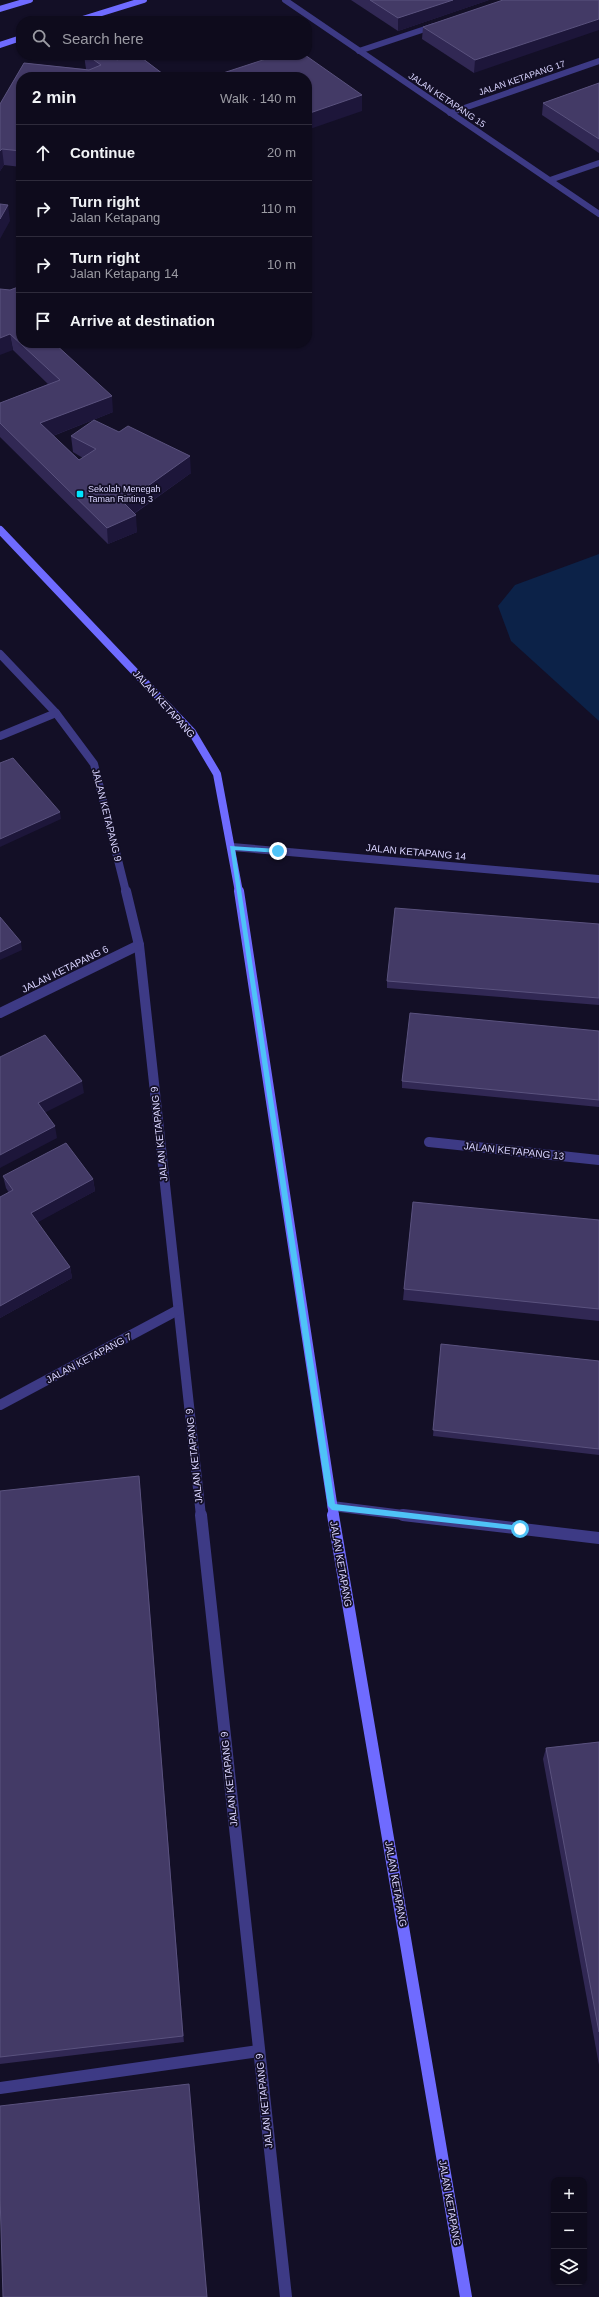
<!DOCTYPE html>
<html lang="en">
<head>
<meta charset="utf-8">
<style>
  :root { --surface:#0e0b1c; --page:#1c1929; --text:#f1f3f6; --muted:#9b9ba3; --line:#2e2b3b }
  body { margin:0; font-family:Helvetica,sans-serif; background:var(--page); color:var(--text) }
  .controls { position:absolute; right:12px; bottom:12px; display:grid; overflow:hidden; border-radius:8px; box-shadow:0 1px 3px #0004 }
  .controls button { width:36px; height:36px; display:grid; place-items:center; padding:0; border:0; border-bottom:1px solid var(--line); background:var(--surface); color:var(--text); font:20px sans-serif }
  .stop { position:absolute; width:12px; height:12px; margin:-9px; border:3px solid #4fc3f7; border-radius:50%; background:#fff }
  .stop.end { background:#4fc3f7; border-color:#fff; box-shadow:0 1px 4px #0008 }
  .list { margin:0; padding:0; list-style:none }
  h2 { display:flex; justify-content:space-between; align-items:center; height:52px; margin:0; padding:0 16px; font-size:17px }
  h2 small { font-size:13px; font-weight:400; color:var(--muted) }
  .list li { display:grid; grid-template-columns:26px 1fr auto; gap:12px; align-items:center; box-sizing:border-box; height:56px; padding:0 16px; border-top:1px solid var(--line) }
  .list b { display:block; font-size:15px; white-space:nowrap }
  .list p { margin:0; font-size:13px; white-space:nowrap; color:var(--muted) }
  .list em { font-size:13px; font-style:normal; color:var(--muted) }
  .icon { flex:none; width:22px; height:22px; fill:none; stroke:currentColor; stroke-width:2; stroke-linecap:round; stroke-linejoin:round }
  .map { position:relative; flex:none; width:599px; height:2297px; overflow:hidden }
  .search { position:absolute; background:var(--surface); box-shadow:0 1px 3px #0004; left:16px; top:16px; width:296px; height:44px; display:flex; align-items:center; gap:10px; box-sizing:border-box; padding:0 14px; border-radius:16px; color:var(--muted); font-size:15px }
  .panel { position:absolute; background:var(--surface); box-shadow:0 1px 3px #0004; left:16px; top:72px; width:296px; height:276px; border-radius:16px }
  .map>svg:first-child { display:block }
</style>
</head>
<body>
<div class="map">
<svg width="599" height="2297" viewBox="0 0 599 2297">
  <rect width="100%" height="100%" fill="#130f26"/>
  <path fill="#0c2248" d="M599,554V721L511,641L498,606L515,585Z"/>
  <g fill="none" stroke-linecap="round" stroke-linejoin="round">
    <g stroke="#3d3a85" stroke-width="6">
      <path d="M359,51L434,26"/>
      <path d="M550,180L599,163"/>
    </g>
    <path stroke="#3d3a85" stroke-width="12" d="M0,2088L259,2051"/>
    <g stroke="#3d3a85" stroke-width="6">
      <path d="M285,0L599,214"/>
      <path d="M450,113L599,61"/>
    </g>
    <g stroke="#3d3a85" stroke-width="8">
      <path d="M0,654L56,713L94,764L126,892"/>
      <path d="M0,736L56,713"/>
      <path d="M232,847L599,879"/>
    </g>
    <g stroke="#3d3a85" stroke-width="10">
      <path d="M126,891L139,945L201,1516"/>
      <path d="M0,1013L139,945"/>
      <path d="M429,1142L599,1160"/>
      <path d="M0,1405L178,1310"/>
      <path d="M332,1506L411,1516"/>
    </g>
    <g stroke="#3d3a85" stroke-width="12">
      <path d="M201,1515L286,2297"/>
      <path d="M403,1515L599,1538"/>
    </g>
    <g stroke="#6f6bff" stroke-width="6">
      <path d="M0,9L30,0"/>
      <path d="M76,21L144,0"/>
      <path d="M0,45L21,38"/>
    </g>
    <path stroke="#6f6bff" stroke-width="8" d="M0,530L192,732L217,774L239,892"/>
    <path stroke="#6f6bff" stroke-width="10" d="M239,891L334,1516"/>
    <path stroke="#6f6bff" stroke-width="12" d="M333,1515L466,2297"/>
  </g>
  <g fill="#312854">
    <path d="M351,0H489L398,31Z"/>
    <path d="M503,0L474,73L422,39L423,27Z"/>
    <path d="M84,55H110L117,60L133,55H138L167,77H21V167L4,165L0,171V104L24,63L86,69Z"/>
    <path d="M599,83V153L542,115L543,103Z"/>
    <path d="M0,289L21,343L113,412L53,436L79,460L83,458L73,452L71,436L191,473L134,514L137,532L108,544L0,437V403L48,384L13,350Z"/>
    <path d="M599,924V1005L387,988V981Z"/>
    <path d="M599,1031V1107L402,1088V1081Z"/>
    <path d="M3,1176L93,1179L95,1191L37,1222L70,1267L72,1278L0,1318V1197L9,1193L6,1188Z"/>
    <path d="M413,1202L599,1220V1321L403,1300Z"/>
    <path d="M441,1344L599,1361V1455L433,1436Z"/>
    <path d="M140,1487L184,2042L0,2064V1491Z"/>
    <path d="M599,1742V2065L543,1759L546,1748Z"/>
  </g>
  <g fill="#1d163a">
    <path d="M453,0H489L398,31V18Z"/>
    <path d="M599,19V30L474,73L475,60Z"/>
    <path d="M362,95V111L307,130V114Z"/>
    <path d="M2,149L4,165L0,171V151Z"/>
    <path d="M8,205L10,221L0,239V219Z"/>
    <path d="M10,334L13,350L0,355V338Z"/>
    <path d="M112,396L113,412L42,440L40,423Z"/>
    <path d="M190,456L191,473L126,519L136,515L137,532L108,544L107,528L124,503Z"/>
    <path d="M60,812L61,819L0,847V839Z"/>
    <path d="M21,942L22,950L0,960V952Z"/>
    <path d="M82,1081L84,1093L40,1115L38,1103Z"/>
    <path d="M55,1126L57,1138L0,1168V1155Z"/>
    <path d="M93,1179L95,1191L33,1225L31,1213Z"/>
    <path d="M70,1267L72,1278L0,1318V1306Z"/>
    <path d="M139,1476L140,1487L184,2042L183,2036Z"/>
    <path d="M189,2084L190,2089L207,2297Z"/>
  </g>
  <g fill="#433a66" stroke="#5a527e">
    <path d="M370,0H453L398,18Z"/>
    <path d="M503,0H599V19L475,60L423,27Z"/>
    <path d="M87,55H110L117,60L133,55H138L167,77H21V151L2,149L0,151V104L24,63L89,70L101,65Z"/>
    <path d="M278,55H305L362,95L307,114V77H211Z"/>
    <path d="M599,83V139L543,103Z"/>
    <path d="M0,204L8,205L0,219Z"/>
    <path d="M21,286V343H54L112,396L40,423L79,460L96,449L71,436L94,420L119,432L128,426L190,456L124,503L136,515L107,528L0,423V403L60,380L10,334L0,338V289L10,290Z"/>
    <path d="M13,758L60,812L0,839V763Z"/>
    <path d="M395,908L599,924V998L387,981Z"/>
    <path d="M0,917L21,942L0,952Z"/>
    <path d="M410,1013L599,1031V1100L402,1081Z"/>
    <path d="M45,1035L82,1081L38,1103L55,1126L0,1155V1057Z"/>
    <path d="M66,1143L93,1179L31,1213L70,1267L0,1306V1197L13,1190L3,1176Z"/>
    <path d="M413,1202L599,1220V1309L404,1289Z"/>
    <path d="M441,1344L599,1361V1449L433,1430Z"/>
    <path d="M139,1476L183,2036L0,2057V1491Z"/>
    <path d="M599,1742V2032L546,1748Z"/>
    <path d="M189,2084L207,2297H3L0,2195V2106Z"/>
  </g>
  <path fill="#4fc3f7" d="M230,846L278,849L281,851L278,853L235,850L335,1504L520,1526L524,1529L523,1531L332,1510L328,1506Z"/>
  <rect fill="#00e5ff" stroke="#130f26" stroke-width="1.5" x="76" y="490" width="8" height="8" rx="2"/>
  <g text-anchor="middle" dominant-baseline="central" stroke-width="3.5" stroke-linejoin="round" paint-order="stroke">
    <g font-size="9" fill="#d9d4ff" stroke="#130f26">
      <text transform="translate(522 78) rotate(-19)">JALAN KETAPANG 17</text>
      <text transform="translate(447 100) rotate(34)">JALAN KETAPANG 15</text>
    </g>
    <g font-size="9" fill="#d9d4ff" stroke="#130f26" text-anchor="start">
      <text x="88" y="489">Sekolah Menegah<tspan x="88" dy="10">Taman Rinting 3</tspan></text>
    </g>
    <g font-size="10" fill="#d9d4ff" stroke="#130f26">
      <text transform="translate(164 704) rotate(48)">JALAN KETAPANG</text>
      <text transform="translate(107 815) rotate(76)">JALAN KETAPANG 9</text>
      <text transform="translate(416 852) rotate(5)">JALAN KETAPANG 14</text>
      <text transform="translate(65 969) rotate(-26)">JALAN KETAPANG 6</text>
      <text transform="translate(159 1134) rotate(-96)">JALAN KETAPANG 9</text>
      <text transform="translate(514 1151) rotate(6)">JALAN KETAPANG 13</text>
      <text transform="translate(89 1358) rotate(-28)">JALAN KETAPANG 7</text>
      <text transform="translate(194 1456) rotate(-96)">JALAN KETAPANG 9</text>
      <text transform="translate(341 1564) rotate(80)">JALAN KETAPANG</text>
      <text transform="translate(229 1779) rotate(-96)">JALAN KETAPANG 9</text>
      <text transform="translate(396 1884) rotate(80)">JALAN KETAPANG</text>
      <text transform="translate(264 2101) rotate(-96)">JALAN KETAPANG 9</text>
      <text transform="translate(450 2203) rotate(80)">JALAN KETAPANG</text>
    </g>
  </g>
</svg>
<div class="controls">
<button>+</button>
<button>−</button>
<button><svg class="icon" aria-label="layers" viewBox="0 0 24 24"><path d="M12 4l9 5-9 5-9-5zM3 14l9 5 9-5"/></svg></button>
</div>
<div class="stop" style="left:520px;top:1529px"></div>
<div class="stop end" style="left:278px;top:851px"></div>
<div class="search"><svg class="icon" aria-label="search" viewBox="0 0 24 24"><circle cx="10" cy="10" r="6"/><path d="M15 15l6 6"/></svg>Search here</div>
<section class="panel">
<h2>2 min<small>Walk · 140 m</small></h2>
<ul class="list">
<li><svg class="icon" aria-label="ahead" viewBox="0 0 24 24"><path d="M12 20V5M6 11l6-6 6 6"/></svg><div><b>Continue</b></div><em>20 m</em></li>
<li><svg class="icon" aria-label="right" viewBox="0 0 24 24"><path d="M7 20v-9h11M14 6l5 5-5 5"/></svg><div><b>Turn right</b><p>Jalan Ketapang</p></div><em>110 m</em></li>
<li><svg class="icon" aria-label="right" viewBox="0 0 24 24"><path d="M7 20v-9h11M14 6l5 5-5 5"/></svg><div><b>Turn right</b><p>Jalan Ketapang 14</p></div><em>10 m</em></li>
<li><svg class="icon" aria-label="arrive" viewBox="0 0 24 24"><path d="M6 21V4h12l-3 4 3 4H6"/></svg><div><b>Arrive at destination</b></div></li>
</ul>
</section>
</div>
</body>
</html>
